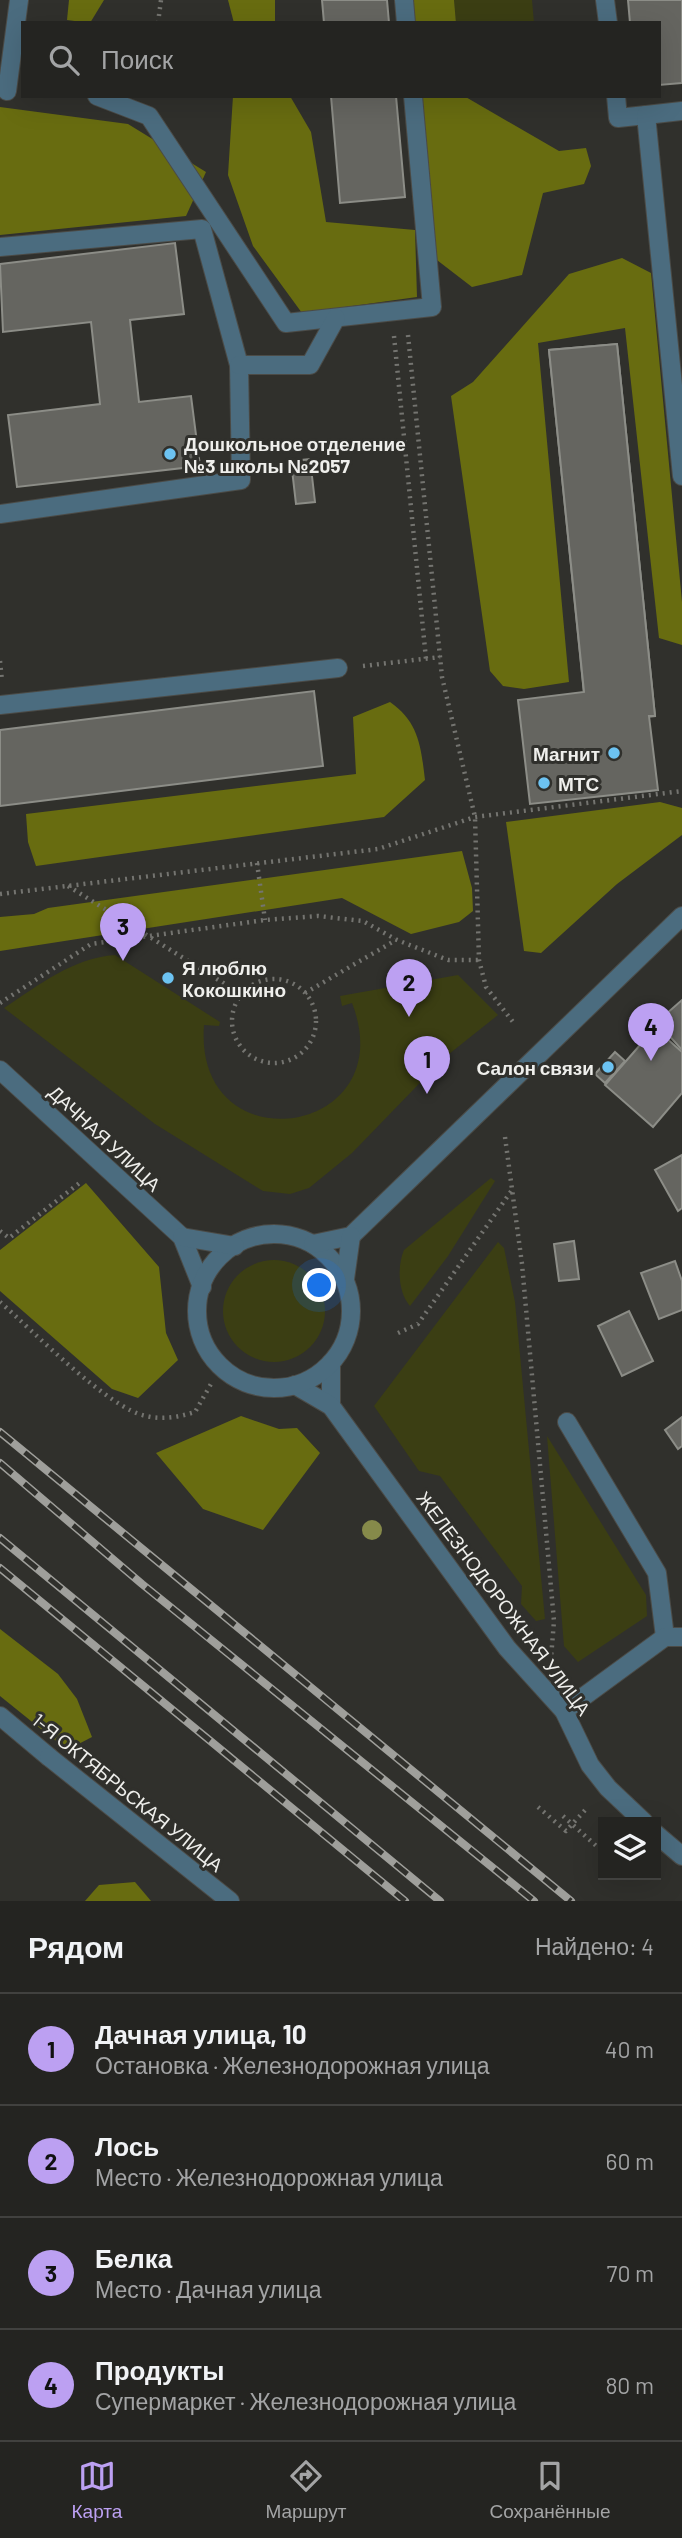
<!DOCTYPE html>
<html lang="ru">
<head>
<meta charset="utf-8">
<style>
  :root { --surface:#242421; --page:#2c2c2a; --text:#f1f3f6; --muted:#a3a4a5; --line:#41413f; --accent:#bca0f2 }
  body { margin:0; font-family:Barlow,sans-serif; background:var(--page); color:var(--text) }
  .controls { position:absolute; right:21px; bottom:21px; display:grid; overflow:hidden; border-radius:0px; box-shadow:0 7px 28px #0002 }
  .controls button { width:63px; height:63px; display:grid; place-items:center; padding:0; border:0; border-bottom:2px solid var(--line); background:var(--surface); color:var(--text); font:35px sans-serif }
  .you { position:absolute; left:320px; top:1286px; width:24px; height:24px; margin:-18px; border:5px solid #fff; border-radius:50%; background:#1a73e8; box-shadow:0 0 0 10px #1a73e833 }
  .badge { display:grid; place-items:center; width:46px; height:46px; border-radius:50%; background:var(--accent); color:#111; font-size:23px; font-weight:700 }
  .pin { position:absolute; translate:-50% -58px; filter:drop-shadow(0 2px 4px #0008) }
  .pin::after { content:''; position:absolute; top:37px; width:24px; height:21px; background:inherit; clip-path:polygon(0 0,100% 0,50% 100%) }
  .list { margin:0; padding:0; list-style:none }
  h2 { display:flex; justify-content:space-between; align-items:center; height:91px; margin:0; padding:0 28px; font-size:30px }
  h2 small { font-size:23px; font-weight:400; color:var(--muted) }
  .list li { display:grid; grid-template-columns:46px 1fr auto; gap:21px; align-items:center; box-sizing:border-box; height:112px; padding:0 28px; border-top:2px solid var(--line) }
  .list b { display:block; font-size:26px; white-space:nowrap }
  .list p { margin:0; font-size:23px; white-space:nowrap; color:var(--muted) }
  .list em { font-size:23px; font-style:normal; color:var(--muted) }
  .icon { flex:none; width:38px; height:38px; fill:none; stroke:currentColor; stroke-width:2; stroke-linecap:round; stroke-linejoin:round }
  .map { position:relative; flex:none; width:682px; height:1901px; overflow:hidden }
  .search { position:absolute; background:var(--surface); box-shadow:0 7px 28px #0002; left:21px; right:21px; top:21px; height:77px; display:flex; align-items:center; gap:18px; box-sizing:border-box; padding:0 24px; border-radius:0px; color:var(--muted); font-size:26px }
  .sheet { height:539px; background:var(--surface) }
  nav { display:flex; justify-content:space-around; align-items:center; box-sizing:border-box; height:98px; border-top:2px solid var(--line); background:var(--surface); font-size:19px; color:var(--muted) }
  nav a { display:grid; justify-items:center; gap:4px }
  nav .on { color:var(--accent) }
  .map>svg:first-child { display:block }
</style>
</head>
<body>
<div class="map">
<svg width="682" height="1901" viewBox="0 0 682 1901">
  <rect width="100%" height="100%" fill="#30302c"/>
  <g fill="#3b3e13">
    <path d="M454,0H532L534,23H456Z"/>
    <path d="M115,955L220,1022L219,1026L204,1025C193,1168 404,1137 352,1003L342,1006L340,996L458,975L498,1015L444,1058L352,1153L309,1188L290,1194L263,1191L155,1124L4,1008C39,985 73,958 115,955Z"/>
    <path d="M491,1178L495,1181L448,1256L410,1306C398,1293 397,1266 404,1250Z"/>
    <path d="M498,1242L504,1248L515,1302L545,1619L536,1621L521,1604L522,1586L440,1476L419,1471L374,1406Z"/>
    <circle cx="274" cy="1311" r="51"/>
    <path d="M547,1436L646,1595L647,1616L578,1662L564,1646Z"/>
  </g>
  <g fill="#686c10">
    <path d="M69,0H104L90,23L67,20Z"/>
    <path d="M228,0H275V23H234Z"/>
    <path d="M410,0H454L456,23H412Z"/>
    <path d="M233,96H290L311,132L326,222L415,230L417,297L302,313L253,246L228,175Z"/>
    <path d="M419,96H464L559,151L586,148L591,166L584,184L543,193L522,275L472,287L433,257Z"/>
    <path d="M0,107L128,124L206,172L186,216L0,235Z"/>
    <path d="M622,258L651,273L682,602V645L659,638L625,328L538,343L569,682L524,689L503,686L490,671L451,396L473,382L569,274Z"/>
    <path d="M390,702C419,722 421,747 425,780L384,817L36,866L28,842L26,814L356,774L353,717Z"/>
    <path d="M660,802L682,808V835L617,884L541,953L524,951L506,822Z"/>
    <path d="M462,851L472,888L473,911L459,922L411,934L342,898L0,951V917L34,914L48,908Z"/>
    <path d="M86,1183L159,1267L166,1333L178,1360L138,1398L112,1389L0,1291V1250Z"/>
    <path d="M241,1416L279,1429L297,1428L320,1453L263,1530L203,1509L156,1453Z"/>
    <path d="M0,1629L58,1674L77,1699L92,1737L67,1750L0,1696Z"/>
    <path d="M135,1882L151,1901H85L99,1885Z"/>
  </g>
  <g fill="#656560" stroke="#8c8d87" stroke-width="2">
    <path d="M322,0H387L389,23H324Z"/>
    <path d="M628,0H682V83L659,85V23H630Z"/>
    <path d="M331,96H396L405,197L340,203Z"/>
    <path d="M175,243L184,314L130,320L139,402L191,396L200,466L17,487L8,415L100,404L91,322L3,332L0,264Z"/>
    <path d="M617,344L655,716L587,723L549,350Z"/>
    <path d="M617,344L655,716H649L658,790L530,804L518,700L584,692L549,350Z"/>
    <path d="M310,459L315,502L296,504L291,461Z"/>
    <path d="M314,691L323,766L0,806V730Z"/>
    <path d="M682,1000V1050L657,1022Z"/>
    <path d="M655,1028L682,1052V1093L653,1127L605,1085Z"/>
    <path d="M615,1052L625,1061L605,1083L595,1074Z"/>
    <path d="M682,1155V1208L678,1211L655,1170Z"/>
    <path d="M574,1241L579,1279L559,1281L554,1244Z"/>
    <path d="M675,1261L682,1281V1310L659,1319L641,1273Z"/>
    <path d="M629,1311L653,1361L622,1376L598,1326Z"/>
    <path d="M682,1417V1446L678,1449L665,1430Z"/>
  </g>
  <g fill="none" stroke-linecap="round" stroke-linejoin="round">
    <g stroke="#4b4b47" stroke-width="20">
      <g id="service">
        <path d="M404,0L406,23"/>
        <path d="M605,0L608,23"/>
        <path d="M7,91L19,0"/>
        <path d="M97,96L149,116L286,323L432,307L413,96"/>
        <path d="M616,96L618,118L646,115"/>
        <path d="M682,111L646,115L682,476"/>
        <path d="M0,247L202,229L239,365L241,480L0,514"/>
        <path d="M239,365H310L336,318"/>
        <path d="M0,705L338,668"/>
        <path d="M567,1422L657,1573L665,1637"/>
        <path d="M564,1711L665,1637H682"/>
      </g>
    </g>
    <g stroke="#4b4b47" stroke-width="20">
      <g id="minor">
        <path d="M331,1363V1406"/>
        <path d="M295,1385L331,1406L507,1648L564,1711L590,1765L608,1788L644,1822"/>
        <path d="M0,1716L49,1757"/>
        <path d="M656,1834L682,1856"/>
      </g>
    </g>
    <g stroke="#4b4b47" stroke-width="20">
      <g id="tertiary">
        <path d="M0,1070L182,1237L202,1287"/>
        <circle cx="274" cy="1311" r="77"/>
        <path d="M182,1237L235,1246"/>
        <path d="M313,1244L351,1236L682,916"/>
        <path d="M345,1279L351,1236"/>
        <path d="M49,1757L230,1901"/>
      </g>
    </g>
    <g stroke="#747470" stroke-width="4.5" stroke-dasharray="2 5" stroke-linecap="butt">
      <path d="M158,23L161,0"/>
      <path d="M408,335L442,677L475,817L479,960L486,987L513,1022"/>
      <path d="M394,336L426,659"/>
      <path d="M0,661L2,681"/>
      <path d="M363,666L440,657"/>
      <path d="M257,863L265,920"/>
      <path d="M68,886L241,994"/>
      <path d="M0,894L378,849L475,817L682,791"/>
      <circle cx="274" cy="1021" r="42"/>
      <path d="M305,993L396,940"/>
      <path d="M0,1003L91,944L265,920L318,916L363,921L397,940L448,960H479"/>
      <path d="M505,1137L522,1264L554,1621L551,1658"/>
      <path d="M0,1231L9,1238L82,1181"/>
      <path d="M0,1302C32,1330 109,1409 146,1416C163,1420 179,1417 195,1412L211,1384"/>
      <path d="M398,1333L418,1324L512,1190"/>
      <path d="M538,1807L566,1831L587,1808"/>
      <path d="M563,1816L603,1852"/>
    </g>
    <use href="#service" stroke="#4b6c7f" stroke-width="18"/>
    <use href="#minor" stroke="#4b6c7f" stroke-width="18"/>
    <use href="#tertiary" stroke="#4b6c7f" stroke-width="18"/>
    <g stroke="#9f9f9b" stroke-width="8">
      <g id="rail">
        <path d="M0,1432L571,1901"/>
        <path d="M0,1463L142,1584L534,1901"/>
        <path d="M0,1538L440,1901"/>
        <path d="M0,1568L405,1901"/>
      </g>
    </g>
    <use href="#rail" stroke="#30302c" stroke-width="5" stroke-dasharray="16" stroke-linecap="butt"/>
  </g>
  <circle fill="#868a4a" cx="372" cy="1530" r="10"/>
  <g fill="#6cc3f2" stroke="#30302c" stroke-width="2.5">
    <circle cx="170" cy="454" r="7"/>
    <circle cx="614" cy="753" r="7"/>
    <circle cx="544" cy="783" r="7"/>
    <circle cx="168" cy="978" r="7"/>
    <circle cx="608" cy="1067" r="7"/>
  </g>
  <g text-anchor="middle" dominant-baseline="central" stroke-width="6" stroke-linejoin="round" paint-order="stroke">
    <g font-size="19" font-weight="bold" fill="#efefec" stroke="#30302c" text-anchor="start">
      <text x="184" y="443">Дошкольное отделение<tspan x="184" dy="22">№3 школы №2057</tspan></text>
      <text x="600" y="753" text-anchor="end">Магнит</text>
      <text x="558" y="783">МТС</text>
      <text x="182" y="967">Я люблю<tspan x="182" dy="22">Кокошкино</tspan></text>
      <text x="594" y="1067" text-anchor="end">Салон связи</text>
    </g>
    <g font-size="19" fill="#efefec" stroke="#30302c">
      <text transform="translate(105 1138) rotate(43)">ДАЧНАЯ УЛИЦА</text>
      <text transform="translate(504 1603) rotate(53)">ЖЕЛЕЗНОДОРОЖНАЯ УЛИЦА</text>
      <text transform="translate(128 1792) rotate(39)">1-Я ОКТЯБРЬСКАЯ УЛИЦА</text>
    </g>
  </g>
</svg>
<div class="controls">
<button><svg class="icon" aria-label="layers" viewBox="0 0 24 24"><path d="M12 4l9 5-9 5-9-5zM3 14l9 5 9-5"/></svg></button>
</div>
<div class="you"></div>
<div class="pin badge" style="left:427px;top:1094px">1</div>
<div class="pin badge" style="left:409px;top:1017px">2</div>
<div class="pin badge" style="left:123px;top:961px">3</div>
<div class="pin badge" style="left:651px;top:1061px">4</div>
<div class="search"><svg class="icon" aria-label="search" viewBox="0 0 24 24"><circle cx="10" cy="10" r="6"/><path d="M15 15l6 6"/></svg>Поиск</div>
</div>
<section class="sheet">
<h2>Рядом<small>Найдено: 4</small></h2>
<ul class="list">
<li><span class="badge">1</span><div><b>Дачная улица, 10</b><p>Остановка · Железнодорожная улица</p></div><em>40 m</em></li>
<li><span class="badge">2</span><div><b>Лось</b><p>Место · Железнодорожная улица</p></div><em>60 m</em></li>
<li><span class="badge">3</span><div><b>Белка</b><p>Место · Дачная улица</p></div><em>70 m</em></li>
<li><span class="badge">4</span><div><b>Продукты</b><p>Супермаркет · Железнодорожная улица</p></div><em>80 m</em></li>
</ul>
</section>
<nav>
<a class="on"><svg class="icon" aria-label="map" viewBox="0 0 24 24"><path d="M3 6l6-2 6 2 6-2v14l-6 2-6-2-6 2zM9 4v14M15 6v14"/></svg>Карта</a>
<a><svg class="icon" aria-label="directions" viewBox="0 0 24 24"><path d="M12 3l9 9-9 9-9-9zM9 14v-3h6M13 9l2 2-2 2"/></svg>Маршрут</a>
<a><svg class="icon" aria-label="saved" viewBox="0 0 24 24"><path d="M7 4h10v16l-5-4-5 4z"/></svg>Сохранённые</a>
</nav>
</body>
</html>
